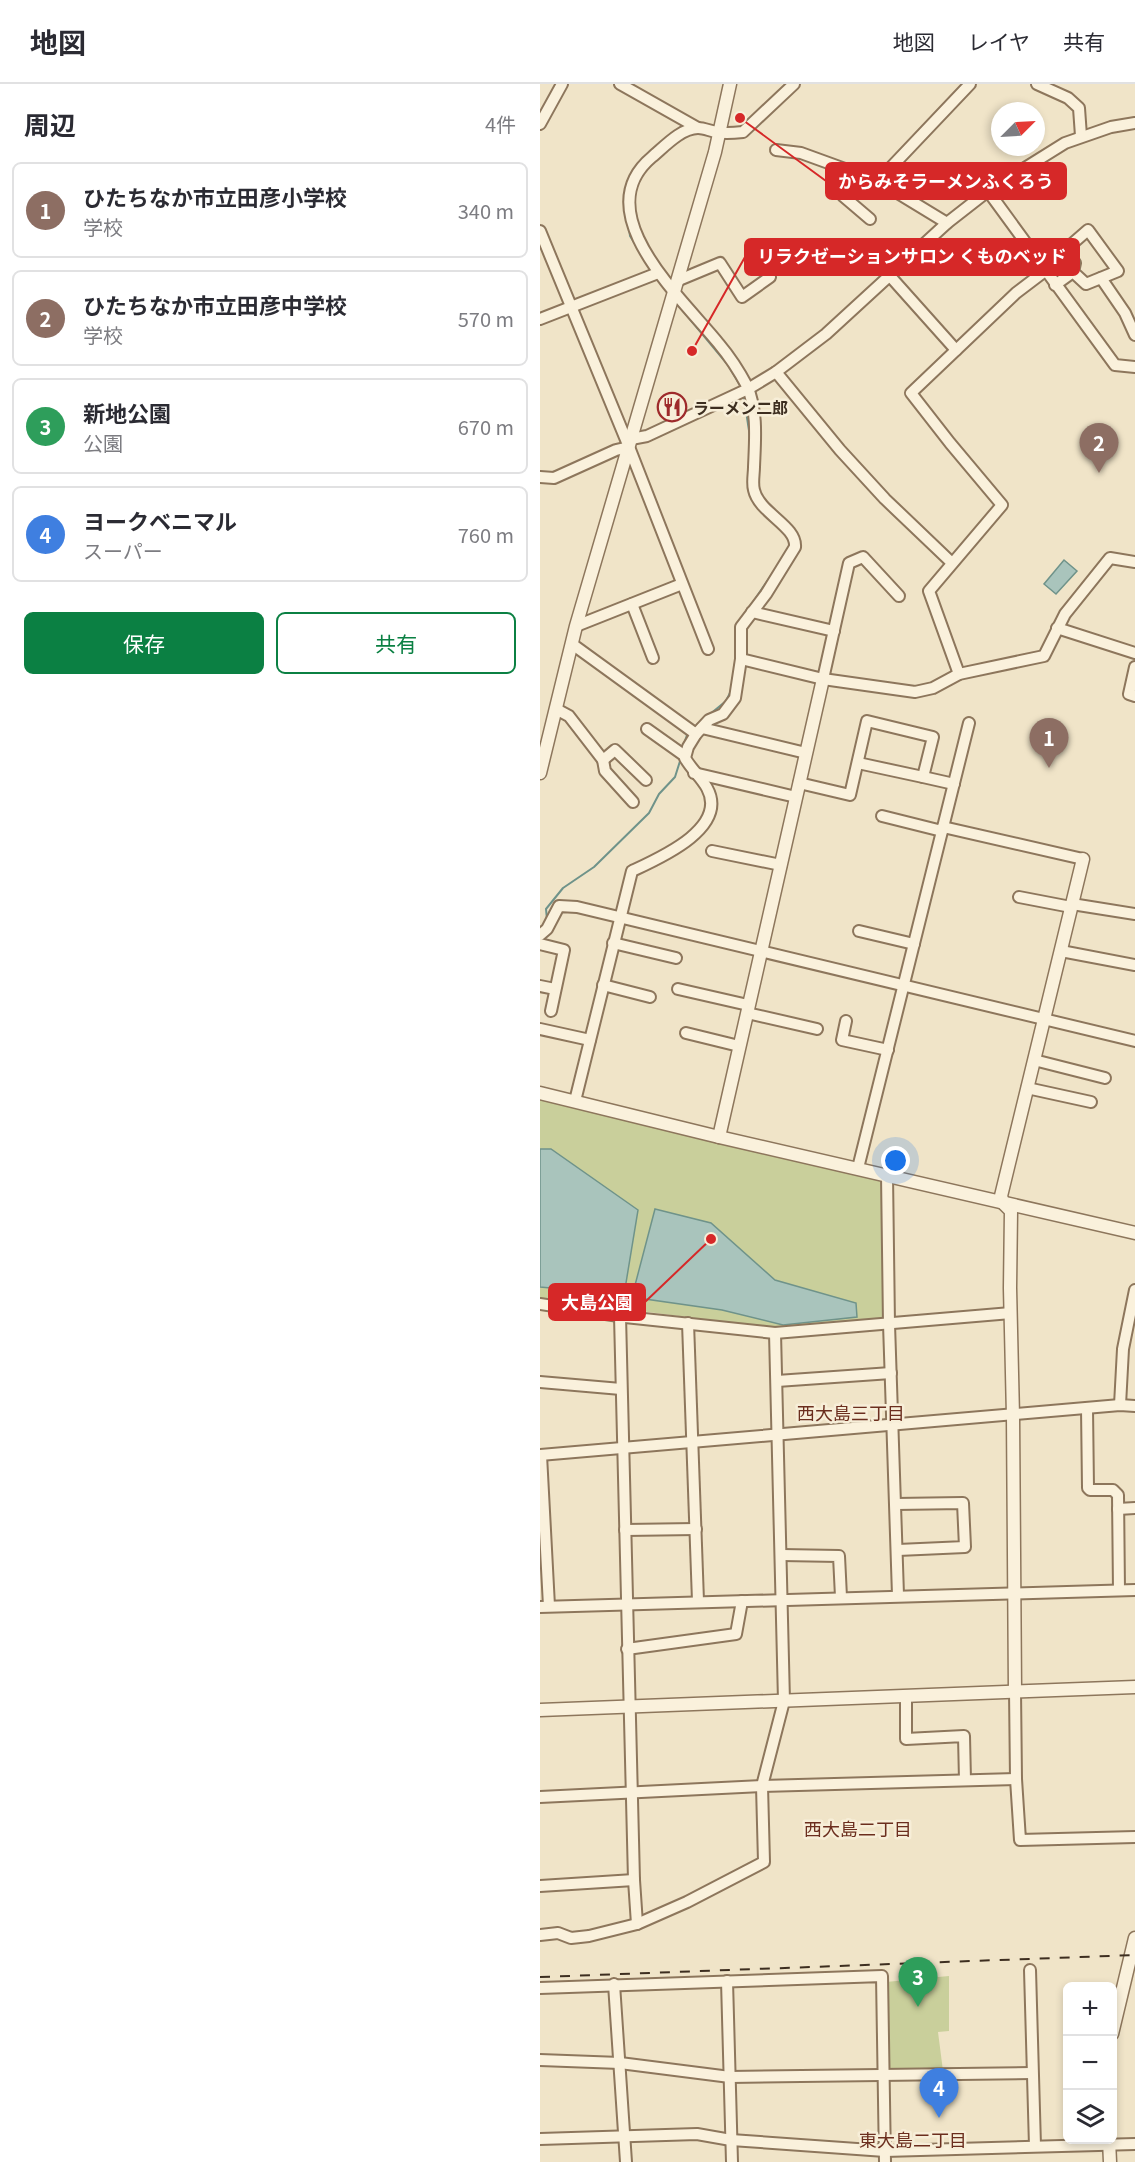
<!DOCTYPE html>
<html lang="ja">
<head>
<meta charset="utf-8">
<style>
  :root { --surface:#fff; --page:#f7f7f7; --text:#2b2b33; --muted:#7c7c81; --line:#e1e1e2; --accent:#0b8043 }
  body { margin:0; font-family:Georgia,"Noto Sans JP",serif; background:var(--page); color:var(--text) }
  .controls { position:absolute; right:18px; bottom:18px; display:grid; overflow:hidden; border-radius:9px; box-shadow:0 3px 9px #0003 }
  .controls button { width:54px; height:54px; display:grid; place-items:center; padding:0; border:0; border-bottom:2px solid var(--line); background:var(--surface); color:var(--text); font:30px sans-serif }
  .compass { position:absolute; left:451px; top:18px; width:54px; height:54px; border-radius:50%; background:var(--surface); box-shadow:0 3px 9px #0003; rotate:66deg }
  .you { position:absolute; left:356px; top:1077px; width:21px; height:21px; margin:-15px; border:4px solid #fff; border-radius:50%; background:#1a73e8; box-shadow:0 0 0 9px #1a73e833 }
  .badge { display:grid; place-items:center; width:39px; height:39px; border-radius:50%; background:var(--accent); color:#fff; font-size:20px; font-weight:700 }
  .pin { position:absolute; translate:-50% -50px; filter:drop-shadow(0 2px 3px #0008) }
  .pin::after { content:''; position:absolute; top:32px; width:21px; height:18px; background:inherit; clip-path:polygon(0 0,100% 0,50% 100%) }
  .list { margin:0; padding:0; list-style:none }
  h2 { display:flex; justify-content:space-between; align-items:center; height:78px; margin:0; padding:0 24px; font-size:26px }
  h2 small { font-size:20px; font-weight:400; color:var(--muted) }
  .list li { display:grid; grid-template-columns:39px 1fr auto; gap:18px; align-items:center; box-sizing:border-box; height:96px; margin:0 12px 12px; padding:0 12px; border:2px solid var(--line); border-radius:9px }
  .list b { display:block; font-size:22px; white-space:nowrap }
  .list p { margin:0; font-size:20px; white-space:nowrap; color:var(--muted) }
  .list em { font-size:20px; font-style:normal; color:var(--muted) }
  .actions { display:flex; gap:12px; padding:18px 24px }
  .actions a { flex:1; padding:14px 0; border:2px solid var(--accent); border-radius:9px; text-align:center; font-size:21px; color:var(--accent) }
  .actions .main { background:var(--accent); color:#fff }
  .icon { flex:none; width:33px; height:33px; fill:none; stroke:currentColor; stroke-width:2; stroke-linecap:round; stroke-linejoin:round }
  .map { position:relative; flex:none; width:595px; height:2078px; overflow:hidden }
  header { display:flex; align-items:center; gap:36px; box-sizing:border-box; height:84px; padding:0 30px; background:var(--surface); border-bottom:2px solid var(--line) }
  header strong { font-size:28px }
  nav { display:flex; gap:33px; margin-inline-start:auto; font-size:21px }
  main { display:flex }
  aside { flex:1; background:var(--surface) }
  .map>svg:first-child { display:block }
</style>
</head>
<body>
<header>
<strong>地図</strong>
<nav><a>地図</a><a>レイヤ</a><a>共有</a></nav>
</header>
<main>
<aside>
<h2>周辺<small>4件</small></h2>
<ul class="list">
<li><span class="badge" style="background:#8d6e63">1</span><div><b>ひたちなか市立田彦小学校</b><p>学校</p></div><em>340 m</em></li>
<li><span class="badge" style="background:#8d6e63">2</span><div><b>ひたちなか市立田彦中学校</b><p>学校</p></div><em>570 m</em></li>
<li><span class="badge" style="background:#2e9e5b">3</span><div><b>新地公園</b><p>公園</p></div><em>670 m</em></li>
<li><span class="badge" style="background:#3f7fe0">4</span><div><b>ヨークベニマル</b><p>スーパー</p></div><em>760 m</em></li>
</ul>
<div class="actions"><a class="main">保存</a><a>共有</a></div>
</aside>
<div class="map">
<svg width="595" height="2078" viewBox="0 0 595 2078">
  <rect width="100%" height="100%" fill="#f0e4c8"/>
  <g fill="#c9cf9b">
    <path d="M0,1015L342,1095L344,1235L239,1245L0,1214Z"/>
    <path d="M409,1892V1947L398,1948L403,1987L352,1986L347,1980L346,1898Z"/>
  </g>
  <g fill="#a9c4bc" stroke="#6f938a" stroke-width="1.5">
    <path d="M524,476L537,487L516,510L504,500Z"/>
    <path d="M0,1065H11L98,1126L84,1211L0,1203Z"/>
    <path d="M115,1125L171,1139L235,1196L316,1219L317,1233L243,1241L182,1226L98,1214L94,1205Z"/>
  </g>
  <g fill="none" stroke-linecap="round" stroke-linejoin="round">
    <g stroke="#6f938a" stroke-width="2">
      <path d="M89,144L90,152L97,163"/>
      <path d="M139,222L188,281L201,303"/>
      <path d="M204,314L210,353"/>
      <path d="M207,527L234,487"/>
      <path d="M169,631L186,617L191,607L196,572"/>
      <path d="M144,660L147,651"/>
      <path d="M7,836L6,825L23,804L54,783L109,729L119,710L135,693L141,674"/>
    </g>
    <g stroke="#8d765c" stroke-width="14">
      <g id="minor">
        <path d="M80,0L158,44"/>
        <path d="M497,0L528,14L539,24L541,52"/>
        <path d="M0,40L22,0"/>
        <path d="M236,66L261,69L338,97L407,139"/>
        <path d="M322,91L303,112L330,135"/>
        <path d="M338,97L430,0"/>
        <path d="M448,107L575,281L595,283"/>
        <path d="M0,147L89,363L168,565"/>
        <path d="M349,191L416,266"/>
        <path d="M561,194L585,229L595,251"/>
        <path d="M139,196L180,179L202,213L230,193"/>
        <path d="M515,201L533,188L535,179L525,166L548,146L578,187L546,200L533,188"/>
        <path d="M0,235L118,189"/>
        <path d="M236,288L300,366L345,415L412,479"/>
        <path d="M91,355L107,352L208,305L236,288L286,250L407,139L448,107L525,59L571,43L595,39"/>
        <path d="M0,393L14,394L76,366L89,363"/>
        <path d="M92,520L113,574"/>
        <path d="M212,528L294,547"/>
        <path d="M36,542L142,500"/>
        <path d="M517,544L595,569"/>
        <path d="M32,560L156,650"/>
        <path d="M201,575L283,595L375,608L393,604L419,590L504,572L525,530L570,474L595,478"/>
        <path d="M595,583L589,610L595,612"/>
        <path d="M419,590L389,507L462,421L410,359L371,309L476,209L505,187"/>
        <path d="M283,595L309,479L323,473L359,512"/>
        <path d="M16,625L29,632L63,676L75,666L106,696"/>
        <path d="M162,644L266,669"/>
        <path d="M107,645L145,672"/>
        <path d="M63,676L65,687L93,718"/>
        <path d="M318,679L383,693"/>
        <path d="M154,689L256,713"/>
        <path d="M259,699L310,711L327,637L393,653L383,693L414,700"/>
        <path d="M342,732L402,747"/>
        <path d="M403,743L543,775"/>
        <path d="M172,767L241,781"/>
        <path d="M479,813L531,823"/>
        <path d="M532,820L595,830"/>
        <path d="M319,847L374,860"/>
        <path d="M0,851L7,845L19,822L37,823L595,957"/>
        <path d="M73,859L136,874"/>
        <path d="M0,860L24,866L11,927"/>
        <path d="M521,867L595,881"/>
        <path d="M63,901L110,913"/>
        <path d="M0,902L15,905"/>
        <path d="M138,905L208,921"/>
        <path d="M207,929L277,945"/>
        <path d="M306,937L302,956L348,966"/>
        <path d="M0,945L50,956"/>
        <path d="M146,949L199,962"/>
        <path d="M494,976L565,994"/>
        <path d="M487,1004L551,1018"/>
        <path d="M35,1017L92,787C120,774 189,744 167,704C161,693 151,685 145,674L148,663L156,650L169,636L183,630L195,614L201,575V543L226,510L255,463C257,442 219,429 214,406C212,399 214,390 214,383C215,357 218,327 207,302C199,287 190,273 179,260C144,216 45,129 112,73C124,63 141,44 158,44C164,44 170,47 176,48C184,50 194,49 203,48L254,0"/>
        <path d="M318,1084L429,639"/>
        <path d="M347,1091L349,1240L358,1511"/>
        <path d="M0,1220L85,1233L235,1249L471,1229"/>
        <path d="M80,1232L94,1796L97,1840"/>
        <path d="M148,1239L158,1517"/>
        <path d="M237,1297L351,1289"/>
        <path d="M0,1298L81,1305"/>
        <path d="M580,1321L583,1265L595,1206"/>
        <path d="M547,1324L548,1404L550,1406H573L578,1411L579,1506"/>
        <path d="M0,1371L580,1321L595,1322"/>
        <path d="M1,1371L9,1522"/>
        <path d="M356,1420L423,1419L425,1463L358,1466"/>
        <path d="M578,1425L595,1424"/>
        <path d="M85,1446L156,1445"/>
        <path d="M242,1471L299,1472L301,1513"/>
        <path d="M0,1523L595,1506"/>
        <path d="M87,1565L196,1550L202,1517"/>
        <path d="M475,1607L476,1695L480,1756L595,1753"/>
        <path d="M366,1612V1655L424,1652L425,1696"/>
        <path d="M0,1713L222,1702L476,1695"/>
        <path d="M0,1802L94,1796"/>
        <path d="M0,1851L18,1849L31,1854L49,1852L97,1840L147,1818L224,1778L222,1702L244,1617L235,1249"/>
        <path d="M490,1886L495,2062"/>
        <path d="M187,1897L192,2078"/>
        <path d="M74,1900L86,2078"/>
        <path d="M0,1904L342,1892L345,2078"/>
        <path d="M0,1976L80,1979L190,1993L492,1989"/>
        <path d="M0,2055L157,2050L191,2056L345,2067L595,2060"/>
      </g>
    </g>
    <g stroke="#8d765c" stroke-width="15">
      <g id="tertiary">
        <path d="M0,689L36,542L175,68L190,0"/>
        <path d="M0,1009L179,1053L595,1149"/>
        <path d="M179,1053L283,595"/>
        <path d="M475,1607L473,1332L470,1204L471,1127L463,1119L461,1112L543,775"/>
        <path d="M0,1626L595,1603"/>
        <path d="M572,1950L595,1854"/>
        <path d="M569,2056L570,2078"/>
      </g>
    </g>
    <use href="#minor" stroke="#faf1dc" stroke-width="10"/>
    <use href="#tertiary" stroke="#faf1dc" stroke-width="12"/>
    <path stroke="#3d2e20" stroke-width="2" stroke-dasharray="10 10" stroke-linecap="butt" d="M0,1893L595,1871"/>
  </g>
  <defs>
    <g id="restaurant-ring" transform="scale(1.5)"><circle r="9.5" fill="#f7eed8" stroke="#9e2a2b" stroke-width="1.5"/><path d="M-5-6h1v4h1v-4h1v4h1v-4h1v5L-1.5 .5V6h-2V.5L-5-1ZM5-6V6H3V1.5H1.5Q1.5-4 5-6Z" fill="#9e2a2b"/></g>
  </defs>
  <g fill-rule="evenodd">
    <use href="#restaurant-ring" x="132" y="323"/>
  </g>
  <g text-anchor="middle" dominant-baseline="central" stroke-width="5" stroke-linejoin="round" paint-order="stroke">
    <g font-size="16" font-weight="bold" fill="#3d2e20" stroke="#f7eed8" text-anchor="start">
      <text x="153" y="323">ラーメン二郎</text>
    </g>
    <g font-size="18" fill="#6b2e1e" stroke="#f7eed8">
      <text x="311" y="1328">西大島三丁目</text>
      <text x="318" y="1744">西大島二丁目</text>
      <text x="373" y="2055">東大島二丁目</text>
    </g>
  </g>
  <path fill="none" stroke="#d62828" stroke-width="2" d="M200 34L286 97M152 267L205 173M171 1155L105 1218"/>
  <g fill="#d62828" stroke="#f7eed8" stroke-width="2">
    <circle cx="200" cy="34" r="6"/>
    <circle cx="152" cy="267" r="6"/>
    <circle cx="171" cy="1155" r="6"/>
  </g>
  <g fill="#d62828" stroke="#d62828" stroke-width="2">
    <rect x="286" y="79" width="240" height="36" rx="6"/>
    <rect x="205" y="155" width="334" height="36" rx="6"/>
    <rect x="9" y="1200" width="96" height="36" rx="6"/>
  </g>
  <g font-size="18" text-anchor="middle" font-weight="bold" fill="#fff">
    <text x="406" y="104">からみそラーメンふくろう</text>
    <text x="372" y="179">リラクゼーションサロン くものベッド</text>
    <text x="57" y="1225">大島公園</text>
  </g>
</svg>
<div class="controls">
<button>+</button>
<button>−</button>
<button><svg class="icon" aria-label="layers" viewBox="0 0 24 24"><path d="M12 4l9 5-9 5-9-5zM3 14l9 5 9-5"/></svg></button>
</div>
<svg class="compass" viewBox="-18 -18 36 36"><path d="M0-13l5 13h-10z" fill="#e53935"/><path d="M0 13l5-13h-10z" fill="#7c7c81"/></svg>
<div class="you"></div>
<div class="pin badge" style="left:509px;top:684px;background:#8d6e63">1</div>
<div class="pin badge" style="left:559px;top:389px;background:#8d6e63">2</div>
<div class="pin badge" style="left:378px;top:1923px;background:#2e9e5b">3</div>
<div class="pin badge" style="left:399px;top:2034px;background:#3f7fe0">4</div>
</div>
</main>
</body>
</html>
